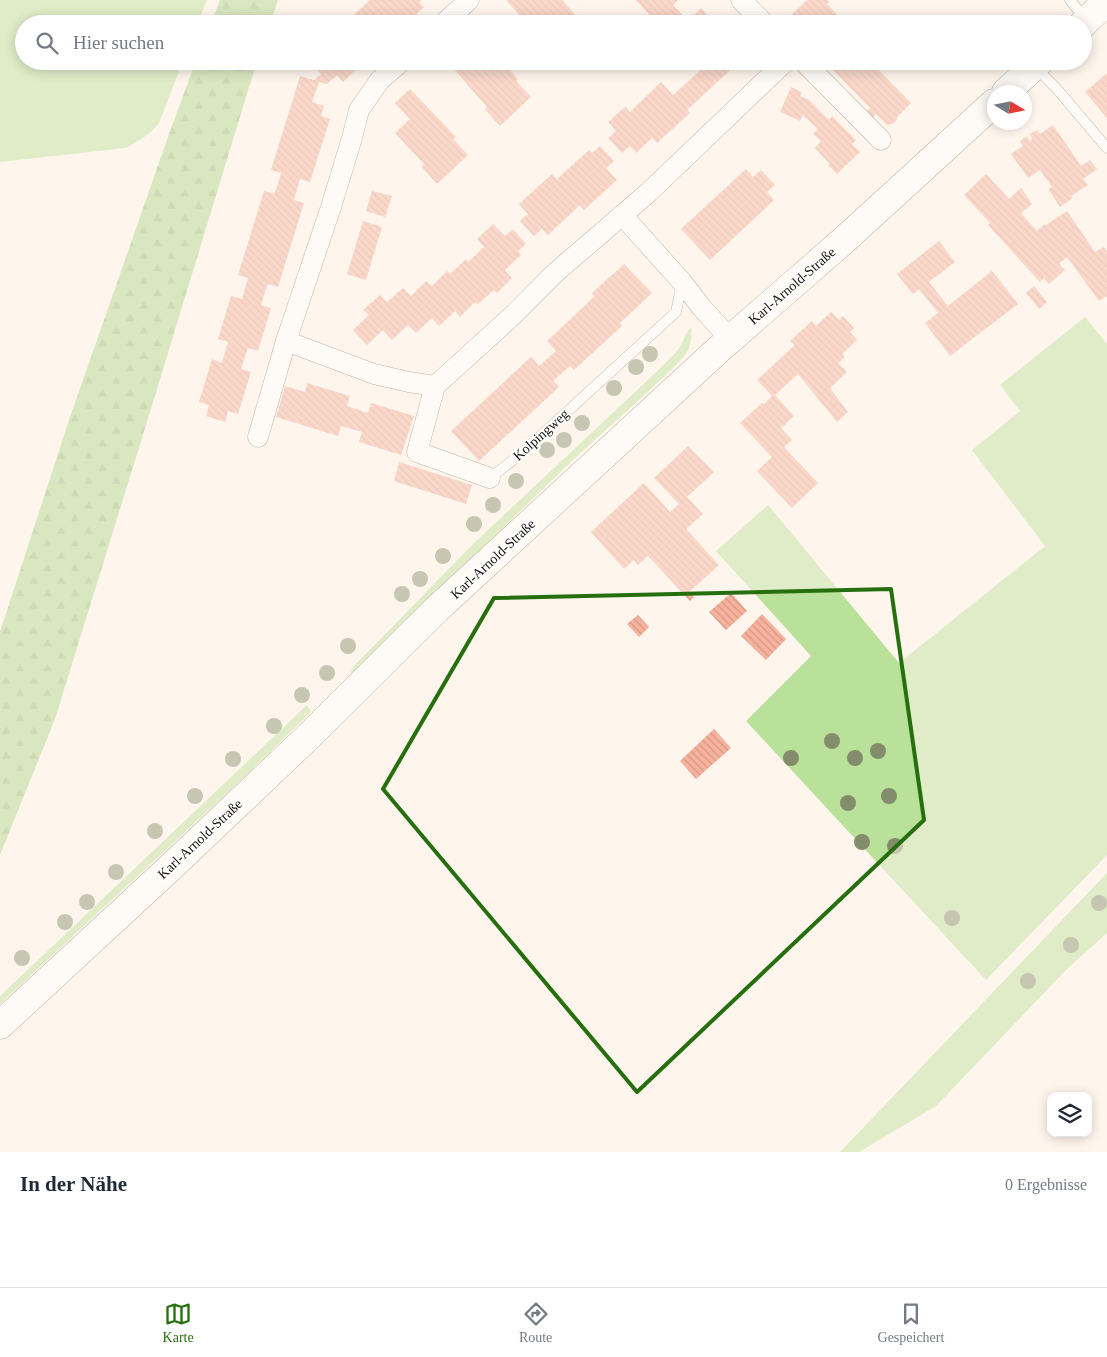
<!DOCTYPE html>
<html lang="de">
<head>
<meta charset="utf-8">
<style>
  :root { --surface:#fff; --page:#f6f6f7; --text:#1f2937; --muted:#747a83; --line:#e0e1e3; --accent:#266f0f }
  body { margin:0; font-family:Georgia,serif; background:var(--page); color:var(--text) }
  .controls { position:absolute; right:15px; bottom:15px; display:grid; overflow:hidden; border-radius:10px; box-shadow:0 2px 12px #0003 }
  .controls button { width:45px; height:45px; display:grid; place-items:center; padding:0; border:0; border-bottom:1px solid var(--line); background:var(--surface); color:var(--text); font:25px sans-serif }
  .compass { position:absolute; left:987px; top:85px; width:45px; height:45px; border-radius:50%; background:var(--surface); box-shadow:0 2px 12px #0003; rotate:100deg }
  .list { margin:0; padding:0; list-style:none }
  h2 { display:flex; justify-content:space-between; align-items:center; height:65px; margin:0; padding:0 20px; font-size:21px }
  h2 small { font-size:16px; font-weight:400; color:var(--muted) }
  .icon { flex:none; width:28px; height:28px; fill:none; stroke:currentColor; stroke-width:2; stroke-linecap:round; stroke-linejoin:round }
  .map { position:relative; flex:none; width:1107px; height:1152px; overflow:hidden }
  .search { position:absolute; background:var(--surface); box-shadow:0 2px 12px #0003; left:15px; right:15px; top:15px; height:55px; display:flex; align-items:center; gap:12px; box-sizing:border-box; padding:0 18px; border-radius:28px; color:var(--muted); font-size:19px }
  .sheet { height:135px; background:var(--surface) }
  nav { display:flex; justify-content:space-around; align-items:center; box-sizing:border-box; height:70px; border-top:1px solid var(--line); background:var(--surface); font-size:14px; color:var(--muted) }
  nav a { display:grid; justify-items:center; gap:2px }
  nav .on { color:var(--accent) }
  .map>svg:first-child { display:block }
</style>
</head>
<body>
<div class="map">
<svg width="1107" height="1152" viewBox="0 0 1107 1152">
  <defs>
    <pattern id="forest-firs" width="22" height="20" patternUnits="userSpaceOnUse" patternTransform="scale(1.25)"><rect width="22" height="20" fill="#add68b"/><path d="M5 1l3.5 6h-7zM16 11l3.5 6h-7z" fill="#94b676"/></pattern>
    <pattern id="building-back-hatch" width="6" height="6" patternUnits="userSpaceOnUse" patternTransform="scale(1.25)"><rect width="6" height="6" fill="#f7b29d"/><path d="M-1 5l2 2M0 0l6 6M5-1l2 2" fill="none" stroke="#d39886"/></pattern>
  </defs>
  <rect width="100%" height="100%" fill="#fef5ed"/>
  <g fill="#bae199">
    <path d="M0,0H207L197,24H24V61H183L159,123C150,135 138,141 126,148L0,162Z"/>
    <path d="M1085,317L1107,344V855L986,980L746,721L811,656L716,551L768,505L899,663L1045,546L972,450L1020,411L1000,385Z"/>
    <path d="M691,327C692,337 691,347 685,355C672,370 656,384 641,398C619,418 596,438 574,459C499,531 426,604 353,678L351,672L353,667L473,544L651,377C660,368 669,360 677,351C683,344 685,332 691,327Z"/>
    <path d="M307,705L311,712L242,779L0,1004V996Z"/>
    <path d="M1107,873V933L1067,969L936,1106L859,1152H840Z"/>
  </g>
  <g fill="url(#forest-firs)">
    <path d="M220,0H278L270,24H211Z"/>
    <path d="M196,61H257L150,412L55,719L0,855V632L69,420L169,134Z"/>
  </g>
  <g fill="url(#building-back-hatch)">
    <path d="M370,0H421L419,2L424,7L406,24H344Z"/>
    <path d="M506,0H562L580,20L583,18L588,24H527Z"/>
    <path d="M636,0H678L673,5L688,21L701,8L715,24H663L658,18L655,21Z"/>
    <path d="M807,0H827L829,2L827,4L846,24H798L790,16Z"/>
    <path d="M310,61H365L343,82L337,75L327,84L319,82L312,102L324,106L321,116L330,119L310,182L300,179L294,200L304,203L278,287L268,284L264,295L261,305L271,308L258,351L248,348L241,369L251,372L238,414L228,411L225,422L206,416L209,405L199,402L212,359L222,363L225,352L228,342L218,339L231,296L242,299L248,278L238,275L264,191L274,194L278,184L281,173L271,170L300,76L314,80L321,74Z"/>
    <path d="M447,61H502L518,79L516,81L531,97L500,126L485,109L487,107Z"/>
    <path d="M693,61H740L687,110L690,113L657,143L652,138L636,153L630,146L622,153L608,138L616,131L608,122L625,107L630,112L661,82L673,95L701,70Z"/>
    <path d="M824,61H870L911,103L897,117V120L892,124H889L888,126L876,114L873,117L867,111L870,108Z"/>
    <path d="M1107,73V118L1085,92Z"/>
    <path d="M791,87L802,92L800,96L809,100L829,120L832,116L856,140L852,144L860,152L837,174L828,165L830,164L815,148L821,141L813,134L818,129L803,115L800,121L780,112Z"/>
    <path d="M410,89L456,137L453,139L468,155L437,184L422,167L424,164L395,133L410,119L395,103Z"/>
    <path d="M1053,125L1081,166L1090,160L1097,169L1083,179L1088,185L1071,196L1073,198L1060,207L1048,189L1052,187L1040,170L1028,178L1011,154L1023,146L1020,141L1027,136L1030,141L1032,139L1029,134L1037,130L1040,134Z"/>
    <path d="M600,146L614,161L606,168L617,180L584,210L580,205L548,235L542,229L534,236L520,221L528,214L519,204L552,174L557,179L589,150L592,153Z"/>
    <path d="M746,169L753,177L761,170L775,185L767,192L774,200L710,260L681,229Z"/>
    <path d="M986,174L1009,199L1021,188L1032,204L1021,213L1037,231L1045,224L1046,225L1067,211L1095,252L1104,247L1107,251V296L1099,301L1067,257L1059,264L1065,270L1049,284L1044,278L1040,282L988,225L990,223L964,195Z"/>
    <path d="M372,191L392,196L385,217L366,211Z"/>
    <path d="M363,221L382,227L366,280L347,274Z"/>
    <path d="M493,224L505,236L513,229L526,244L518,251L521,255L505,270L512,278L497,293L494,290L478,304L475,302L460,317L455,311L439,326L432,318L416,333L408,325L392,340L383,330L367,345L353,330L369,315L363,310L380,295L387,302L403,288L411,296L426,281L432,286L447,271L450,274L466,259L468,262L484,247L477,239Z"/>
    <path d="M939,241L955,262L929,282L948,306L992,271L1018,304L950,356L925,323L938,313L919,289L913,294L897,274Z"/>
    <path d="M624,264L652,293L620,323L622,326L574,370L570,366L553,381L559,387L479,461L451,431L531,357L539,366L556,351L547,341L595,296L592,293Z"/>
    <path d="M1034,286L1047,302L1039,309L1026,293Z"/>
    <path d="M831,312L839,320L843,316L854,328L850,332L857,340L842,354L845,357L838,363L847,372L830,388L848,412L837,422L798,374L775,395L794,416L781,428L792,440L784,447L818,483L792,508L757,471L772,457L740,423L762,403L764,404L772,396L757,380L795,345L790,341L812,321L816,326Z"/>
    <path d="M307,383L350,396L347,406L368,413L371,403L414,416L401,455L359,442L362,432L341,426L338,436L276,417L285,386L305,392Z"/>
    <path d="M688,446L714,472L687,497L703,514L686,529L719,565L689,592L694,597L690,601L648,556L638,565L634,560L624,569L591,532L644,483L670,512L679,504L654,478Z"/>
    <path d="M399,462L472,485L466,504L394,481Z"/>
    <path d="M731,593L747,611L726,630L709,612Z"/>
    <path d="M762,614L786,639L766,660L741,636Z"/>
    <path d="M638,615L649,627L639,637L627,624Z"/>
    <path d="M714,729L731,748L696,779L680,761Z"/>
  </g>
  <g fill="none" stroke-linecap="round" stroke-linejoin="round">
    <g stroke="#7b6756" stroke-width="11">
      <g id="service">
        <path d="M1070,0L1086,20"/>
        <path d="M1035,67L1057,89L1107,148"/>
        <path d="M490,478L522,453L676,312L682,283"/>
      </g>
    </g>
    <g stroke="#7b6756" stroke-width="21">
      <g id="minor">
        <path d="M741,0L765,24"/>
        <path d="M443,24L469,0"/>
        <path d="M803,61L881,140"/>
        <path d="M622,215L682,282L702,308L730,339"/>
        <path d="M286,341L374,374L409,382L435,386L510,318L555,273L649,192L786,61"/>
        <path d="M435,386L417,452L490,478"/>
        <path d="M258,437L286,341L331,207L352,138L359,110L380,80L402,61"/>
      </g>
    </g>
    <g stroke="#7b6756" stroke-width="29">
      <g id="secondary">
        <path d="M1083,24L1107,1"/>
        <path d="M1006,92L1040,61"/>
        <path d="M0,1025L173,865L310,735L437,609L718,350L843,241L994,103"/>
      </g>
    </g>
    <use href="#service" stroke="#fff" stroke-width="10"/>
    <use href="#minor" stroke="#fff" stroke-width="20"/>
    <use href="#secondary" stroke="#fff" stroke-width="28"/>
  </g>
  <g fill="#838c6b">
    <circle cx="650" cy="354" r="8"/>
    <circle cx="636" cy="367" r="8"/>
    <circle cx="614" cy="388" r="8"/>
    <circle cx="582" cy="423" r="8"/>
    <circle cx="564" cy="440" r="8"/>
    <circle cx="547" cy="450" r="8"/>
    <circle cx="516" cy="481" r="8"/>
    <circle cx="493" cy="505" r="8"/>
    <circle cx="474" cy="524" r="8"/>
    <circle cx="443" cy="556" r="8"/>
    <circle cx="420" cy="579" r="8"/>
    <circle cx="402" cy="594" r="8"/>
    <circle cx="348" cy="646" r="8"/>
    <circle cx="327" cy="673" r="8"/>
    <circle cx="302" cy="695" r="8"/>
    <circle cx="274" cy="726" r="8"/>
    <circle cx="832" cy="741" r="8"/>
    <circle cx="878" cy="751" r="8"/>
    <circle cx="791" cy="758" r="8"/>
    <circle cx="855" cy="758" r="8"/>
    <circle cx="233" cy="759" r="8"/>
    <circle cx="195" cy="796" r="8"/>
    <circle cx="889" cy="796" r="8"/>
    <circle cx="848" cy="803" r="8"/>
    <circle cx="155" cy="831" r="8"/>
    <circle cx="862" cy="842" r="8"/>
    <circle cx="895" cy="846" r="8"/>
    <circle cx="116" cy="872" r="8"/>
    <circle cx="87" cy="902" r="8"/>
    <circle cx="1099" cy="903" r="8"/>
    <circle cx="952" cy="918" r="8"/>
    <circle cx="65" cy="922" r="8"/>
    <circle cx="1071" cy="945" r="8"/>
    <circle cx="22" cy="958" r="8"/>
    <circle cx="1028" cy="981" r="8"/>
  </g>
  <path d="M0 0H1107V1152H0ZM891,589L924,820L637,1092L383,789L494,598Z" fill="#fef5ed" fill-opacity=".55" fill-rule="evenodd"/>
  <path fill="none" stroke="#266f0f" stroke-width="4" stroke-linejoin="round" d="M891,589L924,820L637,1092L383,789L494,598Z"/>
  <g text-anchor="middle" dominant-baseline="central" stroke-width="4.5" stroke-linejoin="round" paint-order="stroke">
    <g font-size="14" fill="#150d07" stroke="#fff">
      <text transform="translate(792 286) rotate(-41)">Karl-Arnold-Straße</text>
      <text transform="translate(541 435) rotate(-42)">Kolpingweg</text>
      <text transform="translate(493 559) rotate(-43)">Karl-Arnold-Straße</text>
      <text transform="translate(200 839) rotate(-43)">Karl-Arnold-Straße</text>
    </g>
  </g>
</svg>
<div class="controls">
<button><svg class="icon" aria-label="layers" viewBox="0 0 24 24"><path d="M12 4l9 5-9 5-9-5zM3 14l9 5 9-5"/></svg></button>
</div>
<svg class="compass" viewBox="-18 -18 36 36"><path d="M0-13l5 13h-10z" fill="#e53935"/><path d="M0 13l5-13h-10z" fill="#747a83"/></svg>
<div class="search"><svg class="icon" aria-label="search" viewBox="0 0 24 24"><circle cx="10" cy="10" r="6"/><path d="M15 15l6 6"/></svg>Hier suchen</div>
</div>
<section class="sheet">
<h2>In der Nähe<small>0 Ergebnisse</small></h2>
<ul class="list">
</ul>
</section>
<nav>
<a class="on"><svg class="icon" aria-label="map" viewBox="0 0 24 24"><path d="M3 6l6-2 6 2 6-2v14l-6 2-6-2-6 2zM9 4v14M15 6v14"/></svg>Karte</a>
<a><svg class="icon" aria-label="directions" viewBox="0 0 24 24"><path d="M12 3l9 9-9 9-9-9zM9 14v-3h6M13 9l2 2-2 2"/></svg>Route</a>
<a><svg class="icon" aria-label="saved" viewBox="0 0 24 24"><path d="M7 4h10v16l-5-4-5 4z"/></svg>Gespeichert</a>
</nav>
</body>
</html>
